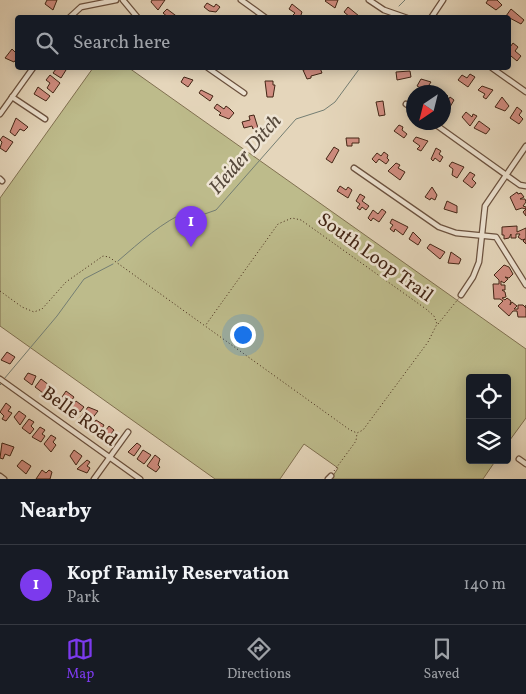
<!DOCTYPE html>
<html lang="en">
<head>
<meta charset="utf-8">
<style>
  :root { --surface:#171b24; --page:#20242c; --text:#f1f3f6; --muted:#9ea1a6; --line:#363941; --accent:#7c3aed }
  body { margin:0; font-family:Vollkorn,serif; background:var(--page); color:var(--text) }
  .controls { position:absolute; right:15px; bottom:15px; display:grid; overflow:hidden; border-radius:5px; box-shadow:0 2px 12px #0003 }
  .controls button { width:45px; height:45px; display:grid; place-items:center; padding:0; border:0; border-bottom:1px solid var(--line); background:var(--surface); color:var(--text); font:25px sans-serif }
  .compass { position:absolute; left:406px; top:85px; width:45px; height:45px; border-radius:50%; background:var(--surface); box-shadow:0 2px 12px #0003; rotate:215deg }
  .you { position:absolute; left:242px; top:334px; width:18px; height:18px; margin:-12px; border:4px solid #fff; border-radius:50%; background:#1a73e8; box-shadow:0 0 0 8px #1a73e833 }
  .badge { display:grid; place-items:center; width:32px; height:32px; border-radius:50%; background:var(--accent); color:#fff; font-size:16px; font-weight:700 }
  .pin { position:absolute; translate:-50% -41px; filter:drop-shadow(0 1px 2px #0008) }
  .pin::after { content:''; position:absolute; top:26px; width:18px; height:15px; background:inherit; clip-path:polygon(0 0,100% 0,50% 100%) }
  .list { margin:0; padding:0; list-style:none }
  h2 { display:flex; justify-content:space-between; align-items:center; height:65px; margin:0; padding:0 20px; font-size:21px }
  h2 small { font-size:16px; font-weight:400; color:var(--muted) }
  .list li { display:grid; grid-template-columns:32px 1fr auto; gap:15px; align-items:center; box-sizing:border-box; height:80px; padding:0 20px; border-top:1px solid var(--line) }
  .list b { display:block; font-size:19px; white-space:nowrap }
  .list p { margin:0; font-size:16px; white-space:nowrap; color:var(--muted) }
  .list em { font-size:16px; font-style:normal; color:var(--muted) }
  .icon { flex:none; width:28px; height:28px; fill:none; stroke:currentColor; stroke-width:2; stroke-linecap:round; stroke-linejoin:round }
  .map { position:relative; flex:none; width:526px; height:479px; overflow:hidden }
  .search { position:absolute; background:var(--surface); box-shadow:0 2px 12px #0003; left:15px; right:15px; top:15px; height:55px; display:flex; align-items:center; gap:12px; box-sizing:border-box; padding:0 18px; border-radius:5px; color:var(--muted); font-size:19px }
  .sheet { height:145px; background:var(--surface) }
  nav { display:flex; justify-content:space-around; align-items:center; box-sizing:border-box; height:70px; border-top:1px solid var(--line); background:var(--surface); font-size:14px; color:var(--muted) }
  nav a { display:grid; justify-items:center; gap:2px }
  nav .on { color:var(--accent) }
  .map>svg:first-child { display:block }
</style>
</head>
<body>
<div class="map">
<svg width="526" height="479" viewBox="0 0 526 479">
  <rect width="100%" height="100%" fill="#e5d6bb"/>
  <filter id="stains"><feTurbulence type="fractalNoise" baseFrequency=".004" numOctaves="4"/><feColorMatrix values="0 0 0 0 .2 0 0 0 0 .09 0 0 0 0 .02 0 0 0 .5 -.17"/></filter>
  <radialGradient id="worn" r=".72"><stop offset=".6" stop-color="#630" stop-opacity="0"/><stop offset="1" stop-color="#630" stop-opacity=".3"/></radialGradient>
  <path fill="#bdbb8b" stroke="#807050" d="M93,68H129L526,349V418L507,444V378H470V460H496L483,479H331L338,468L304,444L280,479H215L0,326V198Z"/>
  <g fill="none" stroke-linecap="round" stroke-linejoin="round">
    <g stroke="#747e73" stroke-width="1">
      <path d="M399,6L405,0"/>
      <path d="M118,261C140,242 162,222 188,211L199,216L216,210L296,119L324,110L335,102L360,68"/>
      <path d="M4,379L57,316L84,279L113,264"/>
      <path d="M0,385L1,384"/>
    </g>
  </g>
  <g fill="#d18d81" stroke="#422515">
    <path d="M47,0H57L53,10L45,4Z"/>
    <path d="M152,0H165L158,10L151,2Z"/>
    <path d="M338,0L335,8L325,1L326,0Z"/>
    <path d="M488,0H497L502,5L496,10L486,3Z"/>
    <path d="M207,3L214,7L216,4L220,7L216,12L209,11L204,7Z"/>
    <path d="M292,4L302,12L300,18L293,15L295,13L289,9Z"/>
    <path d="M348,7L359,16L358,18H351L344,12Z"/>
    <path d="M167,9L179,18H169L163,13Z"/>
    <path d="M511,9L524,20L521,24L506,16Z"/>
    <path d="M513,43L518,47L515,51L521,56L517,61L511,56L508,58V50Z"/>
    <path d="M12,49L15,52L18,50V57L14,62L5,58Z"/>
    <path d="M54,68H63L66,70L61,78L53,73L56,69Z"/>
    <path d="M312,68H320L322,73L311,76V78L307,79L303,70Z"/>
    <path d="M410,71L411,77L397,80L396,72Z"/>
    <path d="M470,74L475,77L468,87L458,80L462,75L467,78Z"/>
    <path d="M50,75L60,83L53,93L47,88L50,83L46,80Z"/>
    <path d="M184,77L193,80L188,87L181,82Z"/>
    <path d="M421,79L431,82L429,85L436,89L433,92H428L417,86Z"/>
    <path d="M265,81H273V85H275L273,97H267Z"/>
    <path d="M482,86L493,90L486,99L483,97L485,94L478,90Z"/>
    <path d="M38,87L50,96L46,101L34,94Z"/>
    <path d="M201,90L213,96L210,101L199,93Z"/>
    <path d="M445,94L448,96L446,98L448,100L450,97L454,100L450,107L444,104Z"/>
    <path d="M502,97L509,106L505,111L495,107Z"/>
    <path d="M383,101L385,115L379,116L376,102Z"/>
    <path d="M217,104L224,109L226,106L230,109L234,113L229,119L219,115L221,113L214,108Z"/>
    <path d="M517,107L522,111L519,115L523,119L519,124L510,118Z"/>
    <path d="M466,112L472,117L473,114L477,116L470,126L462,117Z"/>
    <path d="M254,115L258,128L253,129L252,126L244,128L242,122L250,120L249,116Z"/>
    <path d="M16,118L28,127L24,131L20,129L15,136L10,132Z"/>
    <path d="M479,121L490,129L486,134L474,128Z"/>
    <path d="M399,125L403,127L402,130L407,134L404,138L394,131Z"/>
    <path d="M3,136L13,142L6,152L0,148L2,142L0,140Z"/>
    <path d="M416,137L428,141L421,151L417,149L420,146L413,141Z"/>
    <path d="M346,138H359V143H352V146H347Z"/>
    <path d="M334,147L339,150L332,163L326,159Z"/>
    <path d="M436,148L441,151L439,154L443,157L440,162L435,158L433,161L431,159Z"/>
    <path d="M384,152L388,155L387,158L389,160L386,164L379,159L376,163L372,159L377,153L381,156Z"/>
    <path d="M452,162L464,167L457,178L452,175L453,169L449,166Z"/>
    <path d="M396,163L400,165L398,168L405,172L400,180L388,171Z"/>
    <path d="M470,172L475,175L472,179L476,183L472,188L463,181Z"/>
    <path d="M340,186L346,190L348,187L352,190L348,198L337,191Z"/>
    <path d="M432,187L437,195L435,200L431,198L430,200L425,197Z"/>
    <path d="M517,192L518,194L521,193L524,197L520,199H525L526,202L523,206L526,207V216L523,212L526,209L522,208L516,210L510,197Z"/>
    <path d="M360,194L365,197L362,201L369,206L366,210L362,207L360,210L357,208L360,204L356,201Z"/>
    <path d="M447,201L457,206V213L444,209Z"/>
    <path d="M382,209L386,212L379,222L373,218L371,221L368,218L373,210L378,214Z"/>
    <path d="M392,219L408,227L403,235L395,229L394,232L390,229L393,225L390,223Z"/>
    <path d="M517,226V232L526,228V244L523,241L525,239L522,240L518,237L520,234H516V238H511V234L509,238L504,239V235H502V227Z"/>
    <path d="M413,232L421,240L418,245L409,239Z"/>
    <path d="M430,244L445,252L440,259L427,248Z"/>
    <path d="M451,252L461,259L459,264L448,263Z"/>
    <path d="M504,265L509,267L513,274L509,278L505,277L508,279L504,283L501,281V285H505V290H502L505,292L506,297L502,298L505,300L507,298L511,301L510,305L512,302L517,306L514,309H518V305H523L526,308V305V317H518L517,311H513L509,316L498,306L503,301L500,299H494L493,284H499V280L494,275Z"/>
    <path d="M7,352L15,357L10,364L1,360Z"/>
    <path d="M28,373L36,376L32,385L24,379Z"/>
    <path d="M41,379L49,385L43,393L35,387Z"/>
    <path d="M66,391L74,397L69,404L66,402L63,406L58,403Z"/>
    <path d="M76,401L84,407L80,412L77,410L74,414L69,410Z"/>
    <path d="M6,403L11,407L8,411L12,413L6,421L2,419L4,416L0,412Z"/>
    <path d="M88,407L98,411L91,420L88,418L85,421L80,418Z"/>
    <path d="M19,411L26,416L20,425L14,417Z"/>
    <path d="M29,419L34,422L31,426L34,429L30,434L22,428Z"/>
    <path d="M96,420L104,425L100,432L91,427Z"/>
    <path d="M109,426L114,430L108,438L103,434Z"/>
    <path d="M40,427L45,430L42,434L45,436L41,442L32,437Z"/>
    <path d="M51,435L56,438L53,442L56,445L51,452L44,444Z"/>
    <path d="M2,443L14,447L10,456L5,454L3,459L0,458Z"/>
    <path d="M137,443L141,446L134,456L128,452Z"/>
    <path d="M74,450L82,456L76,465L70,456Z"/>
    <path d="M143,450L151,455L144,464L137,459Z"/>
    <path d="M155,455L160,459L158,465L160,467L156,472L147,466Z"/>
    <path d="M22,460L31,466L26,474L17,466Z"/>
    <path d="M87,460L90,462L87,466L90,468L87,473L77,469Z"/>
    <path d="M42,470L46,473L49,470L52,472L50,479H36Z"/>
  </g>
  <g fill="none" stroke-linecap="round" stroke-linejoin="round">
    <g stroke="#6b513e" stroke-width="7">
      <g id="street">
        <path d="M123,0L138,18"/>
        <path d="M241,0L266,18"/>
        <path d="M369,0L384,10L407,18"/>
        <path d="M69,18L81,7L116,0"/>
        <path d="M431,18L443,0"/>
        <path d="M208,68L244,93"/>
        <path d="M492,68L526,92"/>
        <path d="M12,97L45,119"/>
        <path d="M406,104L414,109"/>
        <path d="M0,114L33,68"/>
        <path d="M432,122L520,185L526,186"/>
        <path d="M354,168L439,227L456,233L496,237L526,285"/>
        <path d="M0,179L2,181"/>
        <path d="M461,295L473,277L479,262L485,206L526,146"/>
        <path d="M0,379L140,479"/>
        <path d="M519,459L526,464"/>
        <path d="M0,476L4,479"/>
        <path d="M94,479L128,432"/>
        <path d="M328,479L331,476"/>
      </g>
    </g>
    <g stroke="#422515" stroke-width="1" stroke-dasharray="1 2.5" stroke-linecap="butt">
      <path d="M0,291L22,307L34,312L42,309L66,282L103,256L109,257L350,430L357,433L363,430L428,342L437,324L434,316L426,309L301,220L292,218L278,224L205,326"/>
      <path d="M438,324L459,298"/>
      <path d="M334,471L356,441L357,433"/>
    </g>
    <use href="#street" stroke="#eee4d3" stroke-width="4.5"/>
  </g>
  <g text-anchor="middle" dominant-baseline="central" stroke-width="5" stroke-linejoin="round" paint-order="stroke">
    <g font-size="19" fill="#422515" stroke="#eee4d3">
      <text transform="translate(375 258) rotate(36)">South Loop Trail</text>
      <text transform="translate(79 417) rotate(36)">Belle Road</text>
    </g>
    <g font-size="20" font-style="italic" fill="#574a3c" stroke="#eee4d3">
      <text transform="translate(246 155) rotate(-49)">Heider Ditch</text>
    </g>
  </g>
  <rect width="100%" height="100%" filter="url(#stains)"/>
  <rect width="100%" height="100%" fill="url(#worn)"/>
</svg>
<div class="controls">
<button><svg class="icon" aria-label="locate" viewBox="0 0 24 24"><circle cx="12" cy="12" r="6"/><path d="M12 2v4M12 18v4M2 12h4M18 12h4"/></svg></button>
<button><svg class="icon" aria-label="layers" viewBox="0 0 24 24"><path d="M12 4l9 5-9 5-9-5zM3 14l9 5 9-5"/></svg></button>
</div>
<svg class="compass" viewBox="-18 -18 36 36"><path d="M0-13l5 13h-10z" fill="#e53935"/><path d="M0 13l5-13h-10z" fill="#9ea1a6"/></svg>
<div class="you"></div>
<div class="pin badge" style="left:191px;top:247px">1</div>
<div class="search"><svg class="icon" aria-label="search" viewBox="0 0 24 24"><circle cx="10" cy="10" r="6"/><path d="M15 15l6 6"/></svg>Search here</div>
</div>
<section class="sheet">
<h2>Nearby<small></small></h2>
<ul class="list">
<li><span class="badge">1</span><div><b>Kopf Family Reservation</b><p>Park</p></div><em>140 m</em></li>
</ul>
</section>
<nav>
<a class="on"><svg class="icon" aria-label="map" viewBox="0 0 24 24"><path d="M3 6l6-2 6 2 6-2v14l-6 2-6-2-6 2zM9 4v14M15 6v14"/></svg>Map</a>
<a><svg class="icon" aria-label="directions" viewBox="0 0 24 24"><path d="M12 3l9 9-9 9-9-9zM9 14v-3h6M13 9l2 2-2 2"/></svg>Directions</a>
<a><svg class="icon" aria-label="saved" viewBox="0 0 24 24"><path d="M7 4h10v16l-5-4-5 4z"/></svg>Saved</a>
</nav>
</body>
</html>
